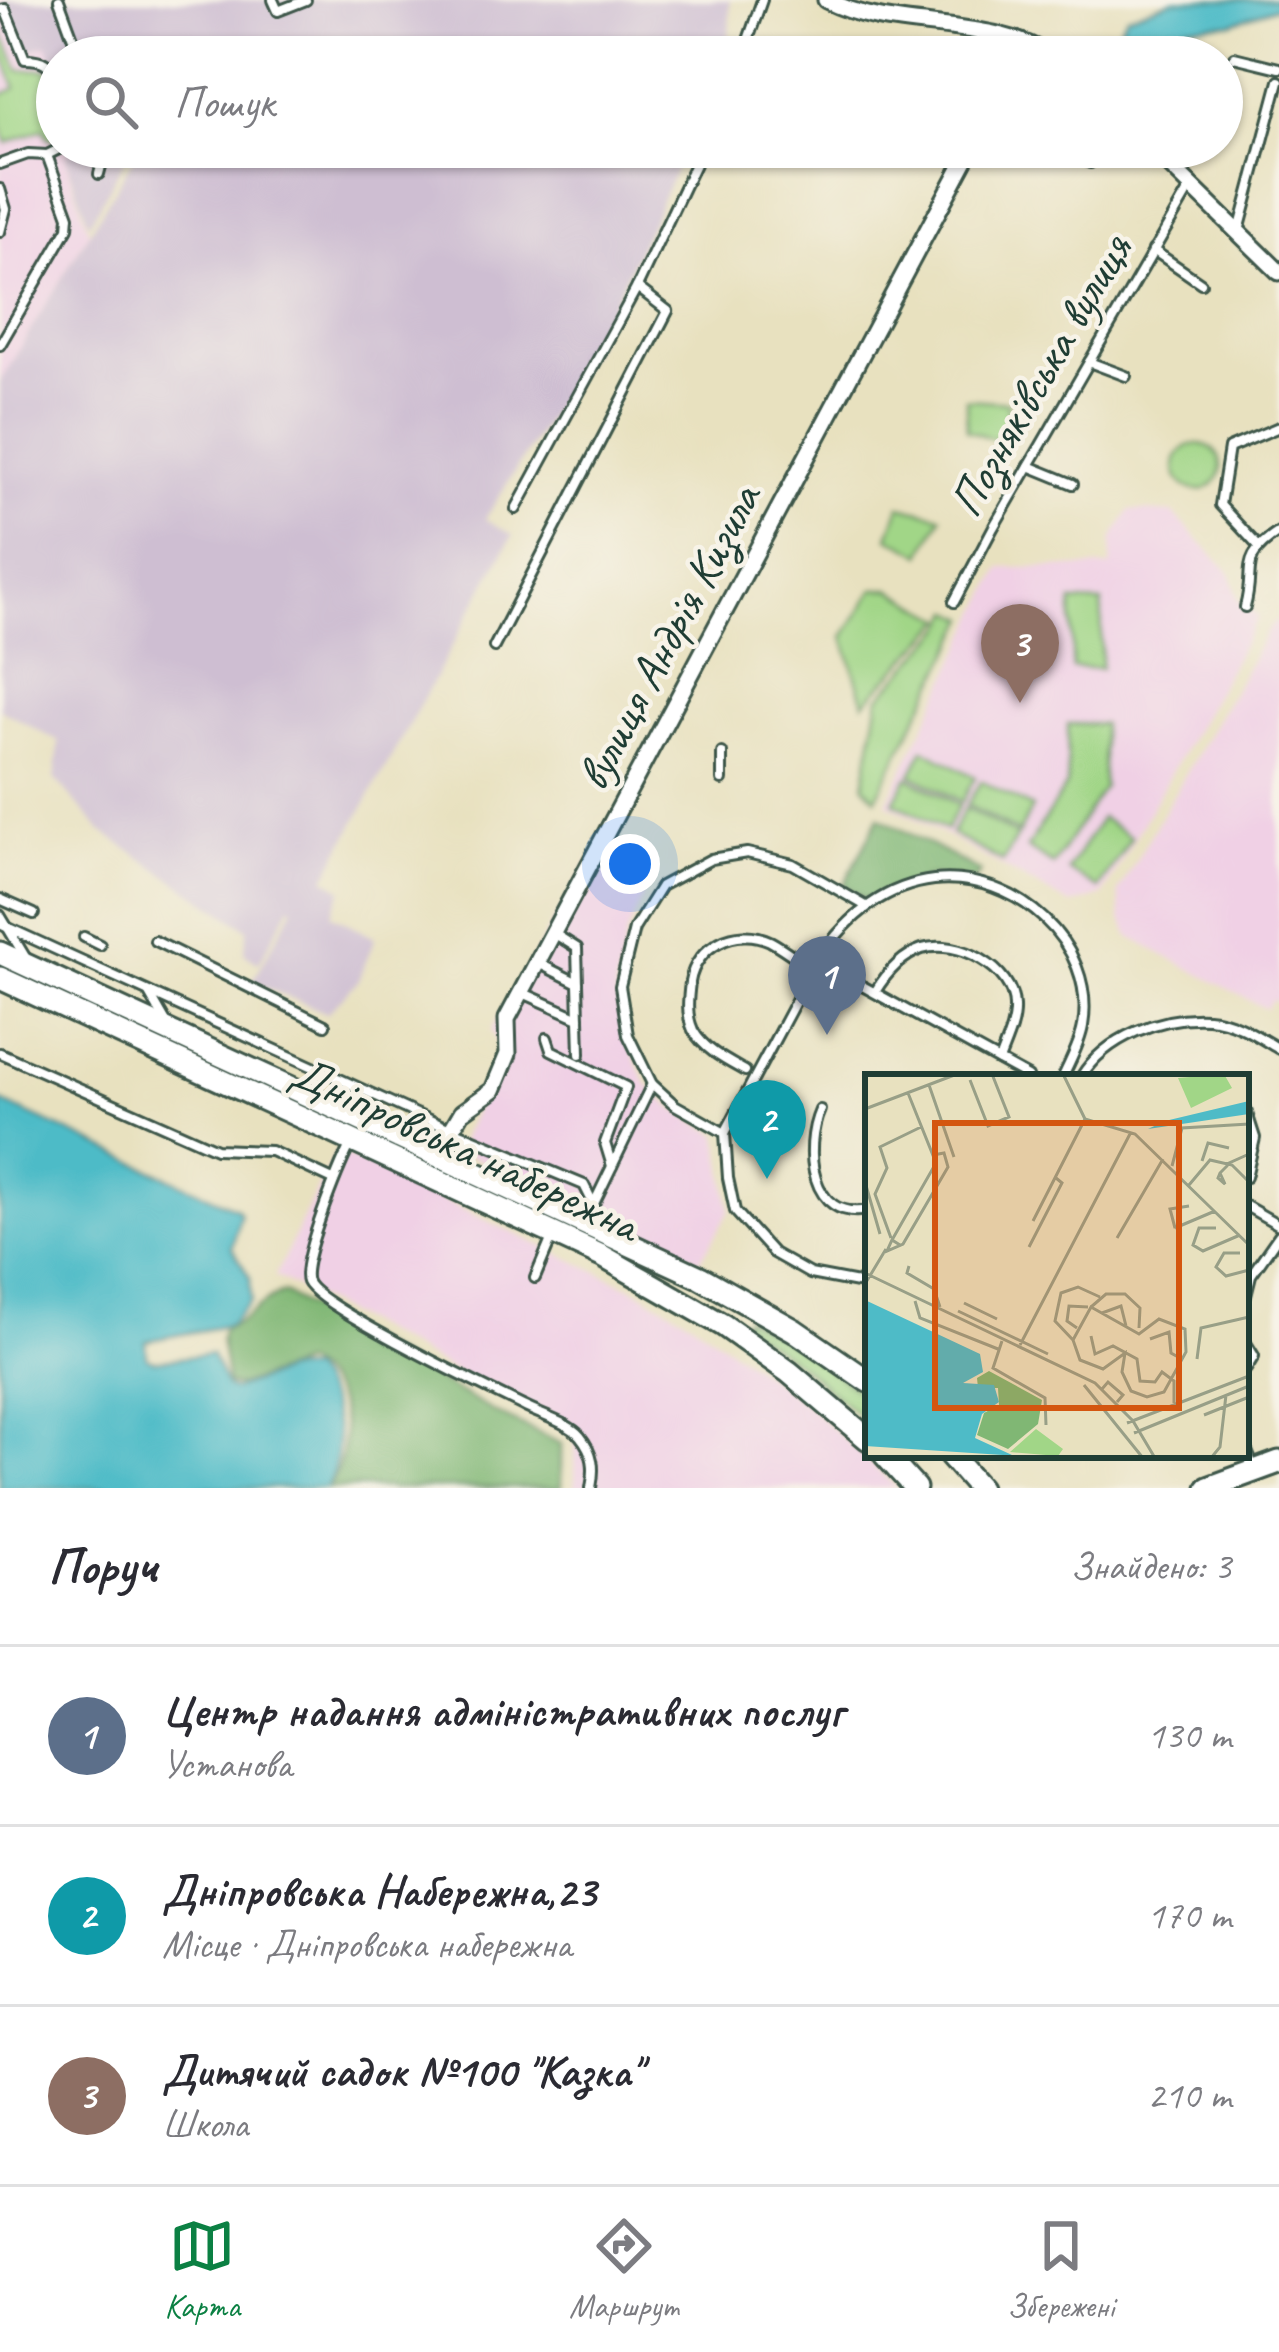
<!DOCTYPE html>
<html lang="uk">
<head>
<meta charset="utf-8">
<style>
  :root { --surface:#fff; --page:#f7f7f7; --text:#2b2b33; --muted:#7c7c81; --line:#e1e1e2; --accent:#0b8043 }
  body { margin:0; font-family:Caveat,sans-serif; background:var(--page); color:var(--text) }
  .you { position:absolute; left:630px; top:864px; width:42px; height:42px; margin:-30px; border:9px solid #fff; border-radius:50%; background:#1a73e8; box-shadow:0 0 0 18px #1a73e833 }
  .badge { display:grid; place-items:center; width:78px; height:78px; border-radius:50%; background:var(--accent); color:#fff; font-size:39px; font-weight:700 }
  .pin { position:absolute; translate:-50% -99px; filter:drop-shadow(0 3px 6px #0008) }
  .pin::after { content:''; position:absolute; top:63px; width:42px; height:36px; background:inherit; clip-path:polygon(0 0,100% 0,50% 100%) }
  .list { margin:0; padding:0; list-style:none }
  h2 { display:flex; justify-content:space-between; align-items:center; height:156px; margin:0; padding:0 48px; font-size:51px }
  h2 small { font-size:39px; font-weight:400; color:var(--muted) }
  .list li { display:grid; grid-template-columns:78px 1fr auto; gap:36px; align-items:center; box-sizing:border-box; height:180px; padding:0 48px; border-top:3px solid var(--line) }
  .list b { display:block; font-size:45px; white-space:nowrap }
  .list p { margin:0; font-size:39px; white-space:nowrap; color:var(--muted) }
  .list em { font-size:39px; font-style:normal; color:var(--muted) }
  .icon { flex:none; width:66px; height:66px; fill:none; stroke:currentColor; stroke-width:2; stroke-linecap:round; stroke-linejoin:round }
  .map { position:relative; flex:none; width:1279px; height:1488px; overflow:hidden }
  .search { position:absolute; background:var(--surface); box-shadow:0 3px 9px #0004; left:36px; right:36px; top:36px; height:132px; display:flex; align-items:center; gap:30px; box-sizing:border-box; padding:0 42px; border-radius:66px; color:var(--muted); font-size:45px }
  .sheet { height:696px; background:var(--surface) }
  nav { display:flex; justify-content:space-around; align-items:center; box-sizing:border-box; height:168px; border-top:3px solid var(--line); background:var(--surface); font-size:33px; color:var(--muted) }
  nav a { display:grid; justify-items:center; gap:6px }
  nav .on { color:var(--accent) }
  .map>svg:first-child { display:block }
</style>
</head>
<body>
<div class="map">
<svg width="1279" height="1488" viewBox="0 0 1279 1488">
  <rect width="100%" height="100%" fill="#f7f3e8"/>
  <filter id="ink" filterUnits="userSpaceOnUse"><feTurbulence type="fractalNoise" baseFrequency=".00833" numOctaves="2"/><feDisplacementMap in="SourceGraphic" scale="24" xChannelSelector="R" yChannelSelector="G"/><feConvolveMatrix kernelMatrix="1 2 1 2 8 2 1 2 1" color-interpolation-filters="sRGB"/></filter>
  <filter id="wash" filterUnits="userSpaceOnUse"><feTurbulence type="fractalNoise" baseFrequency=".004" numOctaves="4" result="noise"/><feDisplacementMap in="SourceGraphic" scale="48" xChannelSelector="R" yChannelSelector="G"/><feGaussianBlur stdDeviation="2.7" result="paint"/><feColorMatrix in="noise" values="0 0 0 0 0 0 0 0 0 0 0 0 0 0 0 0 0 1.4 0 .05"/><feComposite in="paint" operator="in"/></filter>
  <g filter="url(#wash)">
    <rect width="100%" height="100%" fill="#e8e1bf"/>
    <g fill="#f0d0e5">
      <path d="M0,0H4L26,52L47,44L57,70V147H81L65,156L89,232L0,382Z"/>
      <path d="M1130,510L1173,513L1230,572L1238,599L1258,617L1102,896L1071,905L887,803L1001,568L1111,567L1112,540Z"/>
      <path d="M1279,619V1001H1271L1266,1009L1130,937L1121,919L1118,892L1269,628Z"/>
      <path d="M590,859L643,896L627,933L615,988L624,1036L647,1084L673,1108L719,1135L730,1210L700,1261L466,1154L462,1147L461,1139L501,1053L491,1030Z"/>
      <path d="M336,1151L633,1288L693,1322L805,1403L897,1488H575V1436L275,1276Z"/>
    </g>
    <g fill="#cebed2">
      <path d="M4,0H730L729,53L727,57H57V70L47,44L25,52Z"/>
      <path d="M81,147H132L89,224L65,155Z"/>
      <path d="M140,147H686L591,350L485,519L513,535L325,878L343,889L331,914L375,937L359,980L327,1013L252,982L294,907L290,906L259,963L244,953L248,929L101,831L55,779L59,742L0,709V382Z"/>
    </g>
    <g fill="#a1d687" stroke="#608a5e" stroke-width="3">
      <path d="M0,28L19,70L48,69L57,92V141L48,137L43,129L7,143L0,124V96L16,88L0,47Z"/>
      <path d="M966,399L1008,402L1006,433L993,439L967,430Z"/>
      <circle cx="1198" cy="467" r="23"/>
      <path d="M900,506L942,516L922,554L889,537Z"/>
      <path d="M874,589H890L945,619L864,703L844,637Z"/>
      <path d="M1072,602L1102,603L1101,668H1072Z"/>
      <path d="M953,611L968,618L876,798L864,785L879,698L945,627Z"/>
      <path d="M1068,724H1102L1103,788L1053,865L1027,848L1067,784Z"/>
      <path d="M924,749L975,777L962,802L911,774Z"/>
      <path d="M908,777L959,805L946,830L894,802Z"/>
      <path d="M981,781L1032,808L1019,833L967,805Z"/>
      <path d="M965,808L1017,836L1003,862L951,834Z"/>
      <path d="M1101,818L1131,837L1098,889L1068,870Z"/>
      <path d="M745,1317L814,1358L868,1398V1423L802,1367L743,1324Z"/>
    </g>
    <g fill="#80b774" stroke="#507a54" stroke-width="3">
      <path d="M879,817L980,872L975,880L933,876L866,900L844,885Z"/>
      <path d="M284,1293L492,1411L561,1444V1488H328C354,1447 348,1387 303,1364L239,1386L227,1384L220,1338L223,1329C249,1321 260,1300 284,1293Z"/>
    </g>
    <g fill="#4ebbc7" stroke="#367c7e" stroke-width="3">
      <path d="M1174,0H1279V6L1233,23L1188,26L1129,46L1122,42L1117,32L1127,16Z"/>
      <path d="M0,1101L236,1208L240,1214L232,1248L250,1278L251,1301L229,1325L146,1341L147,1358L154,1361L211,1354L226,1387L233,1390L285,1371L309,1370C337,1399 346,1452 326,1488H0Z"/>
    </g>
  </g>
  <g filter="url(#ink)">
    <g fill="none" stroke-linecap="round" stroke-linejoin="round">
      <g stroke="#3d5649" stroke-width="14">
        <g id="service">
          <path d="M59,0L80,57"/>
          <path d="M273,0L278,11L306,0"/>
          <path d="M0,10L5,9L25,59C44,59 49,63 57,81"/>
          <path d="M742,57L762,0"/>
          <path d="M1234,57L1279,68"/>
          <path d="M1072,147L1090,163"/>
          <path d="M47,155L63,147"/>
          <path d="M0,164L28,154L47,155L69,216L68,228L0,345"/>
          <path d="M99,174L106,147"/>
          <path d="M0,189L6,209L0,232"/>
          <path d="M1239,231L1279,81"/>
          <path d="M1153,250L1201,283"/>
          <path d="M1089,362L1126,376"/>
          <path d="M1029,466L1073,484"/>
          <path d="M516,509L637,287L703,147"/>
          <path d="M1258,546L1220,505L1229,448L1279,427"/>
          <path d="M954,602L993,528L1191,186"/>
          <path d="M1245,607C1256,568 1237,559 1279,532"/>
          <path d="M494,647L668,311L637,287"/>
          <path d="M722,780V753"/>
          <path d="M0,899L34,914"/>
          <path d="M0,915L27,960"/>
          <path d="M0,924L436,1123L584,1185L593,1203"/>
          <path d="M555,934L577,948L580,1054"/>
          <path d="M84,937L100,945"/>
          <path d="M155,941L325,1025"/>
          <path d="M817,961C844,921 882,886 934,880C1014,871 1097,943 1083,1026C1080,1044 1070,1061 1063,1077"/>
          <path d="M538,963L578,983"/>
          <path d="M521,992L579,1018"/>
          <path d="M875,992C886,974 901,956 922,949C957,938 1014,968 1014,1007C1015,1025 1005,1044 999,1061"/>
          <path d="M149,993L168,1026"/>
          <path d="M547,1038L551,1050L626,1087L605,1143L612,1166"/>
          <path d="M0,1053L216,1149L271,1151L333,1180"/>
          <path d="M745,1071C727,1061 703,1049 693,1030C686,1015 688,998 690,982C696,946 736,925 770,941C781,947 792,955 802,962"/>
          <path d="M1081,1077C1105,1037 1162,1015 1208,1018C1234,1020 1257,1036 1279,1049"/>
          <path d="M820,1110C803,1148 810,1222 868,1210"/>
          <path d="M1246,1110L1255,1138L1246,1177"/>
          <path d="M725,1133L675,1105L652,1084L628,1035L620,986L634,929L661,886L711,859L747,853L793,864L866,906"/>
          <path d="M351,1143C340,1165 299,1263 307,1282C317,1306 490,1390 523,1406C540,1415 569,1423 580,1436C594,1453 595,1468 591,1488"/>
          <path d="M1246,1206L1279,1225"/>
          <path d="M585,1222L652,1084"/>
          <path d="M535,1278L553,1235"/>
          <path d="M868,1285L810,1274L773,1253L735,1211L728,1178L725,1133L817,961L1028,1077"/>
          <path d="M1246,1295L1251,1275L1279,1235"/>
          <path d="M1246,1343L1254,1356L1246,1369"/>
          <path d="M1246,1448L1254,1469"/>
        </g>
      </g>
      <g stroke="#3d5649" stroke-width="21">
        <g id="minor">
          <path d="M826,0C896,36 985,14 1052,57"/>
          <path d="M1151,147L1279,272"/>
          <path d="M445,1158L452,1129L462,1112L493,1090L508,1054L507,1019L972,147"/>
        </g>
      </g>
      <g stroke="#3d5649" stroke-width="27">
        <g id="secondary">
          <path d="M0,953L700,1277L794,1330L868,1381"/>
          <path d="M0,978L604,1257L723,1325L789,1372L868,1439"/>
          <path d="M885,1455L915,1488"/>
          <path d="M950,1455L979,1488"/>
          <path d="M1208,1488L1279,1462"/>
        </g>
      </g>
      <use href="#service" stroke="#fff" stroke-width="8"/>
      <use href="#minor" stroke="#fff" stroke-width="15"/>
      <use href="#secondary" stroke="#fff" stroke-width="21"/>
    </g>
  </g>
  <g text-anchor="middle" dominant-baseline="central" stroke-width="9" stroke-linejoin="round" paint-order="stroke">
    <g font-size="48" fill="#1f3d34" stroke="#f7f3e8">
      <text transform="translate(1040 375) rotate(-60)">Позняківська вулиця</text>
      <text transform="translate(668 637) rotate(-62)">вулиця Андрія Кизила</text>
      <text transform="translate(465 1148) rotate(25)">Дніпровська набережна</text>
    </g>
  </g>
  <g transform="translate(865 1074)">
    <rect width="384" height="384" fill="#e8e1bf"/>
    <path d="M359,0L367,14L326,34L313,4ZM171,355L198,375L193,382L145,378Z" fill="#a1d687"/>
    <path d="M124,297L177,326L173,350L143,375L112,361L119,339L134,331L133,314H113L112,304Z" fill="#80b774"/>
    <path d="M384,27V40L283,55L300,47ZM0,226L115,280L118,298L98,309L129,311L134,328L117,340L110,364L147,381L184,384L0,372Z" fill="#4ebbc7"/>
    <path fill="none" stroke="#989f87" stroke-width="3" d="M198,0L220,45M105,6L123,52L144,43L127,0M64,11L89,83M0,35L92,0M220,45L270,60L384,171M337,87L343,69L364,74M307,92L317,54L384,50M355,99L360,110L353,104L355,99L362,92V90L384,80M0,108L15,160M324,111L345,86L367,91L384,108M168,147L220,45M310,154L350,137M310,154L305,135L324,132M351,154H334L328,171L338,177L375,161M26,164L10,120L22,94L15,73L56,53M252,164L298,85M27,166L71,89L43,19M35,171L27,166L22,177L38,170L83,93L79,79L68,81M164,173L197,109L191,104M375,179H359L351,193L361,202L384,196M44,192L42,199L69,215L75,233M0,199L230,309L268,347L290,384M0,210L21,175M50,227L55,244L133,275M99,229L132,245M226,233L274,260L294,245L320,255L321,278L299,318L282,323L266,317L257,298L260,279L238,295L215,286L208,266ZM226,233L241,220H260L275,234L274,254M93,237L183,280M237,239L256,232L261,252M212,254L202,247L204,232L223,233M226,262L230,280L248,272L272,285L275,307L290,308L297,298L309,307V329M285,265L304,258L306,279L315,284M208,266L190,247L196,219L213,213L235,223M137,267L128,294L180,324L181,351M155,271L266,58M332,285L336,254L384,243M219,311L278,384M237,315L243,308L258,321L252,328M339,341L384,323M262,349L384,302M269,359L384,312M346,384L355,373L361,321"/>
    <path fill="#d45610" fill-opacity="0.15" stroke="#d45610" stroke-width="6" d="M70,49H314V334H70Z"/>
    <rect width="384" height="384" fill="none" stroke="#1f3d34" stroke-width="6"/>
  </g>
</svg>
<div class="you"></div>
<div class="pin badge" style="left:827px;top:1035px;background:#5c6f8a">1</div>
<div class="pin badge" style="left:767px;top:1179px;background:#0f9aa8">2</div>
<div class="pin badge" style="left:1020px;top:703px;background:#8d6e63">3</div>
<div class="search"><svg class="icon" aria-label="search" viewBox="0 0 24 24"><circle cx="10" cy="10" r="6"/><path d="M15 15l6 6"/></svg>Пошук</div>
</div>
<section class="sheet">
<h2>Поруч<small>Знайдено: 3</small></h2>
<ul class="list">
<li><span class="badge" style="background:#5c6f8a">1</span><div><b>Центр надання адміністративних послуг</b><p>Установа</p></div><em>130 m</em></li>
<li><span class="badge" style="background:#0f9aa8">2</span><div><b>Дніпровська Набережна,23</b><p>Місце · Дніпровська набережна</p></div><em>170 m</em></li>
<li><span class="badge" style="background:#8d6e63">3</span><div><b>Дитячий садок №100 &quot;Казка&quot;</b><p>Школа</p></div><em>210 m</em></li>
</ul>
</section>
<nav>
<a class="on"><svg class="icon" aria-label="map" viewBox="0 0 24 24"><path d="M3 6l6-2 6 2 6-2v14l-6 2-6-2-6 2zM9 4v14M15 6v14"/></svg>Карта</a>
<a><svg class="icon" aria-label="directions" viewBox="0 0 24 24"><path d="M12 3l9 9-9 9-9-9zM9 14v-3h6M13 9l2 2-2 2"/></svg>Маршрут</a>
<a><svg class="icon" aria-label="saved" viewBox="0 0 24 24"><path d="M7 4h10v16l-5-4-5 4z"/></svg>Збережені</a>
</nav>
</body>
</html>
